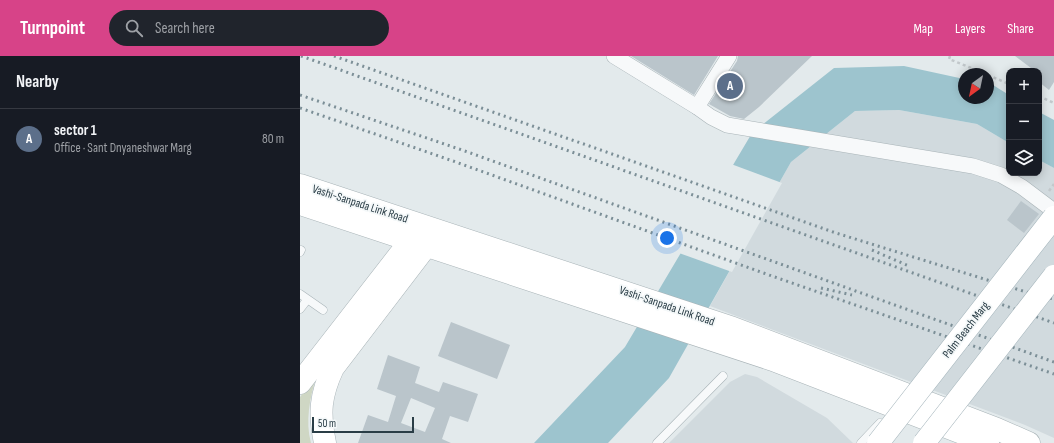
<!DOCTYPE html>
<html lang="en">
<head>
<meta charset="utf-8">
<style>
  :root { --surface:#171b24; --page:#20242c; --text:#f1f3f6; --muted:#9ea1a6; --line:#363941; --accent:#d74388 }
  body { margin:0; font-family:"Sofia Sans Condensed",sans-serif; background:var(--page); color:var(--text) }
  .controls { position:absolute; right:12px; top:12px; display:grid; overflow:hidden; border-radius:8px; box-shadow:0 2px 10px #0003 }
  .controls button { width:36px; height:36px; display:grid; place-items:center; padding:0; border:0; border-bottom:1px solid var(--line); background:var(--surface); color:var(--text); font:20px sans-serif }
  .compass { position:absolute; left:658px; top:12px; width:36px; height:36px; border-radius:50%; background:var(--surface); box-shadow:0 2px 10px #0003; rotate:213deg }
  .scale { position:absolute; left:12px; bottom:10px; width:102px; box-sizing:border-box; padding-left:4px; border:2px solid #2a3d46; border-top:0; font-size:11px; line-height:14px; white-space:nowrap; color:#2a3d46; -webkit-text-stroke:3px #f4f8f9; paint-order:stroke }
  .you { position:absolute; left:367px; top:182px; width:14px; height:14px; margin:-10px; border:3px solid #fff; border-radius:50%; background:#1a73e8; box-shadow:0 0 0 6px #1a73e833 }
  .badge { display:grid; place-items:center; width:26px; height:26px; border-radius:50%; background:var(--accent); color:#fff; font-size:13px; font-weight:700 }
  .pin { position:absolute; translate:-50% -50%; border:2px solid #fff; box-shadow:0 1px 4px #0006 }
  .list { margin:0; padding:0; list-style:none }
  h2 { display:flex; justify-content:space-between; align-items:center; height:52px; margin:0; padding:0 16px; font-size:17px }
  h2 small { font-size:13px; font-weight:400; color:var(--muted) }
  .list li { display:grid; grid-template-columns:26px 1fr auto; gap:12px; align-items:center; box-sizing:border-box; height:60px; padding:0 16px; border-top:1px solid var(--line) }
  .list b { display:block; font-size:15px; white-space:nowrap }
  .list p { margin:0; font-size:13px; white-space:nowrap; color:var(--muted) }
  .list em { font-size:13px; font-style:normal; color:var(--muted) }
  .icon { flex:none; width:22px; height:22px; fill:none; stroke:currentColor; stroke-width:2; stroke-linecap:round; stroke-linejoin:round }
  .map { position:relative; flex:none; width:754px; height:387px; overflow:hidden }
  header { display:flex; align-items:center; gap:24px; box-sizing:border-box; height:56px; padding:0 20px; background:var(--accent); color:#fff }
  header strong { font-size:19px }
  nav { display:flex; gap:22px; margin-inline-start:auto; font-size:14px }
  .search { width:280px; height:36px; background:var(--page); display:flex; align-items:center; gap:10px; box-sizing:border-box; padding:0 14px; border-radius:22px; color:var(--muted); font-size:15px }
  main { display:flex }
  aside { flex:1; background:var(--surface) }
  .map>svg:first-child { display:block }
</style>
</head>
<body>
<header>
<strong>Turnpoint</strong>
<div class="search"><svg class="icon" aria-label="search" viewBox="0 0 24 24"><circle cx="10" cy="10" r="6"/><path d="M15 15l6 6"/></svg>Search here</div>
<nav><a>Map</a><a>Layers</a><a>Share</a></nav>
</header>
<main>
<aside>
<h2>Nearby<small></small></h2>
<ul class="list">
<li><span class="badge" style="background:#5c6f8a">A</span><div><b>sector 1</b><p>Office · Sant Dnyaneshwar Marg</p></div><em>80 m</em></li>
</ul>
</aside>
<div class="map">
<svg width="754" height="387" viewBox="0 0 754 387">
  <rect width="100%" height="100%" fill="#e3eaec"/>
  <g fill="#d1dade">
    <path d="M599,54L677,68L709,87V117H739V104L754,112V382L725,369L410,250L491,106L555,55Z"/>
    <path d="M445,318L457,321L527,362L553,387H369L430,326Z"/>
  </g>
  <path fill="#cfd7c4" d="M16,321C10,342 5,365 11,387H0V341Z"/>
  <g fill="#9dc4ce">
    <path d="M604,10L664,23V42H688V28L693,29L709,39V87L677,68L599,54L555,55L491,106L369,322L308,387H234L325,291L452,77L534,12Z"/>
    <path d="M739,56L754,64V112L739,104Z"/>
  </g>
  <path fill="#e3eaec" d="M431,108L482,127L432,216L379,197Z"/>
  <g fill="#bac5cb" fill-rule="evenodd">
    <path d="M331,0H418L394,39Z"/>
    <path d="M438,0H512L459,51L444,63L430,60L409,48L437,5Z"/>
    <path d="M715,0H754V26L749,34L739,26V15H735Z"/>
    <path d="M721,145L739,158L724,177L707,164Z"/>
    <path d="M151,266L210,289L197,323L138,300Z"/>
    <path d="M88,299L120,311L115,327L139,336L143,326L178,338L168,366L150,360L142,383L151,387H58L68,359L88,366L96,340L77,333ZM111,342L135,352L125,376L101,367Z"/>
  </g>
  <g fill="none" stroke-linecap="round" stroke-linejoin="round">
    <g stroke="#a8b3b7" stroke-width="9">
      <g id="lane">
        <path d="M0,196L1,194"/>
        <path d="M0,238L23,254"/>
        <path d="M0,253L7,244"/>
        <path d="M357,387L423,320"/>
        <path d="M561,387L580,367"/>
      </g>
    </g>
    <g stroke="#a8b3b7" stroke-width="16">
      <g id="street">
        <path d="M314,0L397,51L411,61L427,69L673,110L701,119L722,131L754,155"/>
        <path d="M397,51L429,0"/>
      </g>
    </g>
    <g stroke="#a8b3b7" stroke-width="23">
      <g id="secondary">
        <path d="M0,129L433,272L697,373L729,387"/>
        <path d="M0,148L473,304L688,387"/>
        <path d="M0,327L111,184L115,173"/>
        <path d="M25,387C19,357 20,340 33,312L127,189L132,177"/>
      </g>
    </g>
    <g stroke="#c2c8cb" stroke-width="2.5" stroke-dasharray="3 3" stroke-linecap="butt">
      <path d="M650,0L649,3L686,18"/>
      <path d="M688,19L709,28"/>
      <path d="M739,40L754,47"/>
      <path d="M749,135L754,128"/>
    </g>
    <use href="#lane" stroke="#f7f9fa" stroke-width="8"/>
    <use href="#street" stroke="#f7f9fa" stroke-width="15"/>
    <use href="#secondary" stroke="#fff" stroke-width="22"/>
    <g stroke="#7c8f97" stroke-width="3" stroke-dasharray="2 4" stroke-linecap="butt">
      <path d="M1,0L754,267"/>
      <path d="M34,0L536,177L739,240L754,243"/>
      <path d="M0,39L162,94L754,306"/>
      <path d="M0,52L153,105L469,219L754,318"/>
      <path d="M572,194L609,210"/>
      <path d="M521,232L552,239"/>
    </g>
    <g stroke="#a2b2b9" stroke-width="23" stroke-linecap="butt">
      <g id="primary-bridge">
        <path d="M578,387L754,161"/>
        <path d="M624,387L754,220"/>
      </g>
    </g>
    <use href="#primary-bridge" stroke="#fff" stroke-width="22"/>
  </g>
  <g text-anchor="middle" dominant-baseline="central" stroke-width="3.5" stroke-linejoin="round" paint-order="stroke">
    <g font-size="12" fill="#2a3d46" stroke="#f4f8f9">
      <text transform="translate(60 148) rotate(18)">Vashi-Sanpada Link Road</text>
      <text transform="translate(367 250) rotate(19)">Vashi-Sanpada Link Road</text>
      <text transform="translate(666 274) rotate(-52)">Palm Beach Marg</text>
    </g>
  </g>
</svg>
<div class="controls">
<button>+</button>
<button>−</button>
<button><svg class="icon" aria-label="layers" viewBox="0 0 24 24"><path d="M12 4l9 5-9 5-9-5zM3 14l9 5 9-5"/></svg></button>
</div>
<svg class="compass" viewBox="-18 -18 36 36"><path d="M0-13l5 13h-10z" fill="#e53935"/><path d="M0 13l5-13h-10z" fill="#9ea1a6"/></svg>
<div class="scale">50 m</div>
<div class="you"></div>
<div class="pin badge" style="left:430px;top:30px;background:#5c6f8a">A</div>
</div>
</main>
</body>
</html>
